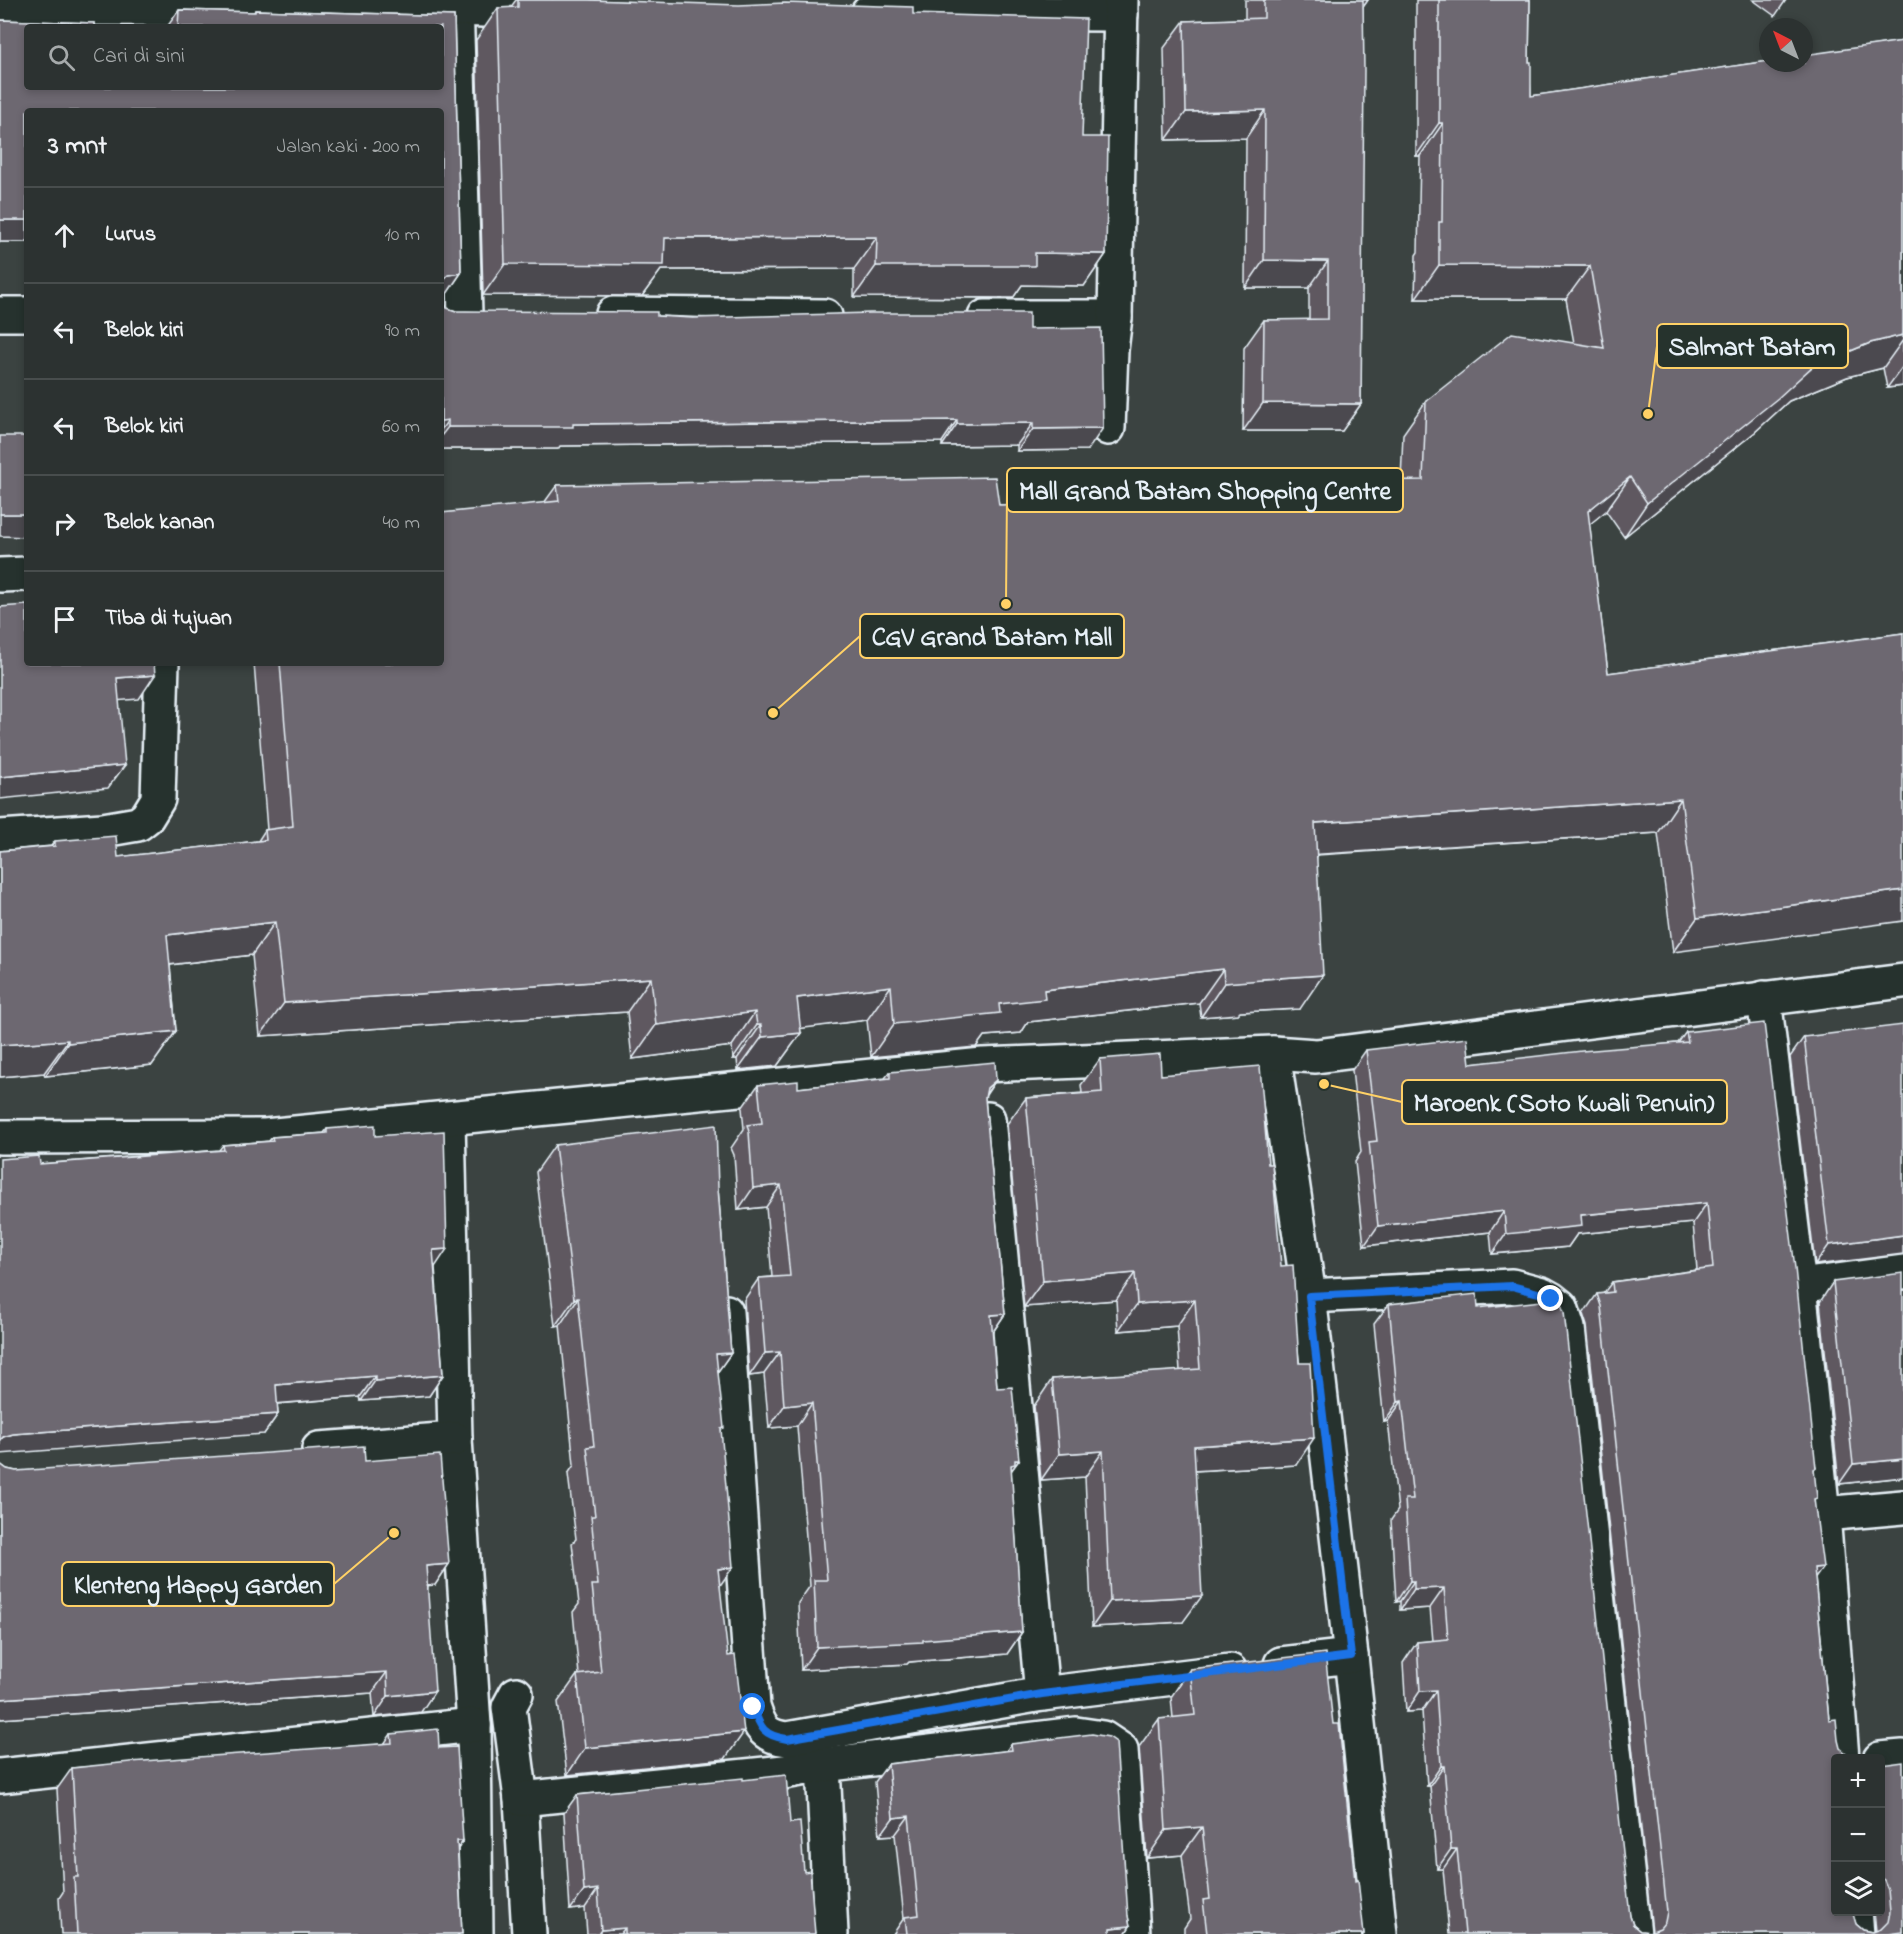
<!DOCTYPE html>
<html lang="id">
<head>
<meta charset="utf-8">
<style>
  :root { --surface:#2c3231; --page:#343a39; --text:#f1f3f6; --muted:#a6aaab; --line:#484d4d }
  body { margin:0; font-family:"Indie Flower",sans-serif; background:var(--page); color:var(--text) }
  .controls { position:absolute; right:18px; bottom:18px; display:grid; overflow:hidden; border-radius:6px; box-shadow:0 3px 9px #0003 }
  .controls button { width:54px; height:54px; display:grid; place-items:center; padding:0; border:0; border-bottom:2px solid var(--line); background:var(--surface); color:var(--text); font:30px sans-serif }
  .compass { position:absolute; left:1759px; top:18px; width:54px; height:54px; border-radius:50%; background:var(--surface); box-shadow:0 3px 9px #0003; rotate:318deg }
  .stop { position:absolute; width:18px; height:18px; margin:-14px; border:4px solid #1a73e8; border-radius:50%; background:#fff }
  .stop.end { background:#1a73e8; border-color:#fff; box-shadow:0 2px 6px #0008 }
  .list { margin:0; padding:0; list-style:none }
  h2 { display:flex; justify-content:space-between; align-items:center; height:78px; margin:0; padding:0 24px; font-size:26px }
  h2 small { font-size:20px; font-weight:400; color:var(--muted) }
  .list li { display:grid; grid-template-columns:39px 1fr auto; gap:18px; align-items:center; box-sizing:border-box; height:96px; padding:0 24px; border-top:2px solid var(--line) }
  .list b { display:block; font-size:22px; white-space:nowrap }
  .list em { font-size:20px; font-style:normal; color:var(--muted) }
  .icon { flex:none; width:33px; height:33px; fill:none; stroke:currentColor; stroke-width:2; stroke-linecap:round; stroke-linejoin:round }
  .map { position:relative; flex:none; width:1903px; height:1934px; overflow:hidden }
  .search { position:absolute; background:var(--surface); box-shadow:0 3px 9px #0003; left:24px; top:24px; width:420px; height:66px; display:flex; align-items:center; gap:15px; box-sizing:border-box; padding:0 21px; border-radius:6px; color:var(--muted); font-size:22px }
  .panel { position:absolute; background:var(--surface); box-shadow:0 3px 9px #0003; left:24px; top:108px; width:420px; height:558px; border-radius:6px }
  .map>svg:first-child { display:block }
</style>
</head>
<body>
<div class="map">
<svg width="1903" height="1934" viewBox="0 0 1903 1934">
  <rect width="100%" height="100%" fill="#3b4341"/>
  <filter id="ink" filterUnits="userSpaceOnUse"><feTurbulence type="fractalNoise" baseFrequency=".0167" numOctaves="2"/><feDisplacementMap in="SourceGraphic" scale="12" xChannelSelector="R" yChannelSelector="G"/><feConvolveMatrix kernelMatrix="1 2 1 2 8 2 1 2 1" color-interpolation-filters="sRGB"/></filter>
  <g filter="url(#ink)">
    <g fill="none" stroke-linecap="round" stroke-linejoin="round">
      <g stroke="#e8f1f8" stroke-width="38">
        <g id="minor">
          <path d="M456,0L465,314"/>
          <path d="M0,8L456,9L540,12"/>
          <path d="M868,13L1121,14"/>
          <path d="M0,314H27"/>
          <path d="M613,314L825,316"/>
          <path d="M985,317H1115"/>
          <path d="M1108,428L1111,350L1115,317L1121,0"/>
          <path d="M0,575L27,574"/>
          <path d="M0,837L103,830L138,824L147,817L158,799L162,663"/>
          <path d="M1764,998L1799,1286L1823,1514L1842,1758"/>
          <path d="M1273,1053L1309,1296L1351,1656L1380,1934"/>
          <path d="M448,1119L455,1439L474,1725L476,1934"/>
          <path d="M988,1119L1042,1694"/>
          <path d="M0,1137L265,1136L983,1065L1273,1053L1316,1056L1903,981"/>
          <path d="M1799,1286L1903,1272"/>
          <path d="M1309,1296L1512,1286L1542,1294L1551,1299L1561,1307L1568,1328L1634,1934"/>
          <path d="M726,1312L753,1707C760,1728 764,1736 787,1739L1042,1694L1230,1671"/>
          <path d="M319,1449L455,1439"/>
          <path d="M1823,1514L1903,1507"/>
          <path d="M1281,1664L1351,1656"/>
          <path d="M516,1694L509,1707L521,1799L529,1934"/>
          <path d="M1880,1759L1903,1757"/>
          <path d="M823,1765L831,1934"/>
          <path d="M0,1776L474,1725"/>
          <path d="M521,1799L784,1772L823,1765L1076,1734L1103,1738L1121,1750L1133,1934"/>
          <path d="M1855,1912L1857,1934"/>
        </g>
      </g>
      <use href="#minor" stroke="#26332d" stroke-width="33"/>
    </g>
    <g fill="#5e5961" stroke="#e8f1f8" stroke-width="1.5">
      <path d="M516,0H589L913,14L1082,137L1106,254L1084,286L1022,285L1013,298L854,297V269L661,270L642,296L483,295L476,40L498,8H510Z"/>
      <path d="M1245,0H1368L1363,7L1361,404L1342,431H1243L1244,348L1264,320H1309V288H1245L1246,138L1166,140L1164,48L1184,21L1245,19Z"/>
      <path d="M1416,0H1530L1529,62L1531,96L1903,41V386L1887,388L1883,368L1847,377L1789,401L1755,432L1624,537L1606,511L1589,524L1608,673L1903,633L1673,952L1658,833L1317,855L1300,1009L1240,1012L1238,1014L1201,1017L1199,1003L1028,1022L1021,1033L984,1036L976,1047L871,1057L867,1020L800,1028L801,1033L777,1066L738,1070L737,1059H733L732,1046L632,1059L627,1012L260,1036L252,955L170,965L176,1031L152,1065L45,1076L44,1073L0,1077V851L51,846L55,841L118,857L258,841L265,830H267L254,663H441L544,503L557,485L999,505L1256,498L1401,480L1403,434L1426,401L1574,343L1566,299H1415L1416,255L1418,252L1420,156H1416Z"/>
      <path d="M1753,0H1786L1775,16Z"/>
      <path d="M179,10L254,12L255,10L454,16L461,273L446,295L441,296V111H27V242H0V20L94,23V26L134,27H27V87H441V27H167Z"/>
      <path d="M441,302L447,308L456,311L657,316L1029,329L1088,450L1017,451V445L942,446V442L560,446L558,449H441Z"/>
      <path d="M1686,1032L1816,1468L1814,1470L1815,1577L1829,1720L1836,1758L1853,1915L1856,1924L1863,1930L1873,1932L1876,1931L1874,1911H1881V1765L1903,1934H1449L1443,1869H1437L1430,1786H1427L1422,1711L1406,1712L1403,1663L1417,1642L1433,1641L1430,1608L1400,1610V1601L1396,1602L1391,1520L1398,1510L1388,1421L1384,1422L1374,1324L1389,1304L1478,1308L1630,1916L1633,1925L1640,1931L1650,1932L1652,1931L1587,1326L1583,1314L1597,1294H1603L1612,1282L1697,1270L1693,1223L1577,1234L1568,1247L1492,1254L1490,1232L1364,1246L1355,1162L1361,1152L1352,1070L1366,1050L1470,1064L1678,1043Z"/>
      <path d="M1804,1037L1901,1253L1815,1265L1790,1057Z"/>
      <path d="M1100,1059L1161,1075L1268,1164L1296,1465L1195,1471L1183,1622L1092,1627L1085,1477L1041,1480L1034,1406L1052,1379L1180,1371L1177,1326L1118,1331L1116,1300L1024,1307L1007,1124L1026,1098L1082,1093L1081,1085Z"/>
      <path d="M890,1072L996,1080L986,1095L985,1098L1005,1314L993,1332L997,1388L1019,1460L1011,1471L1022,1632L1007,1654L909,1662L907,1664L801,1670L798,1603L810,1586L797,1426L769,1428L764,1374L749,1376L744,1300L759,1278L772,1277L766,1207L738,1210L734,1155L731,1148L744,1129L742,1108L758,1085L798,1088L885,1078Z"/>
      <path d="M327,1129L375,1136L435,1267L443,1375L429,1396L361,1401L360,1397L277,1404L278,1414L264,1434L40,1164L219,1150L223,1145L269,1141L272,1137L324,1133Z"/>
      <path d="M555,1145L718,1188L731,1353L718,1371L721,1433L720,1586L725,1759L567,1775L558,1702L577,1675H579L573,1612L579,1604L572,1543L576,1539L568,1474L574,1465L560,1325L555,1326L536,1172Z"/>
      <path d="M1833,1282L1903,1477L1839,1484L1820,1302Z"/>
      <path d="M365,1461L449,1564L435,1585H428L421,1712L374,1717L372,1693L0,1719V1464L7,1469L16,1471Z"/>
      <path d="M1190,1669L1333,1724L1355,1881L1364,1934H1184V1928L1190,1919L1182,1855L1147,1858L1139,1747L1159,1719L1173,1718L1171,1697Z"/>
      <path d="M391,1734L439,1748L463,1841L458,1849L462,1934H61L59,1898L63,1892L57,1789L72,1768L384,1744Z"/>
      <path d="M1011,1744L1128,1916L1130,1926L1125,1934H893L904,1918L895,1835L880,1836L875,1782L888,1764L1006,1751Z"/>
      <path d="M743,1780L790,1823L804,1872L815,1934H587L585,1908L570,1910L564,1813L577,1795Z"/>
    </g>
    <g fill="#4c484f" stroke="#e8f1f8" stroke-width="1.5">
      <path d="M1362,0H1368L1350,26Z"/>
      <path d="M1265,110L1246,138L1166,140L1186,112Z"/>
      <path d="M1439,123H1443L1420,156H1416Z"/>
      <rect x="0" y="220" width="27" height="22"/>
      <path d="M877,237L854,269L661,270L642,296L483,295L505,264L665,238Z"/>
      <path d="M1035,253L1106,254L1084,286L1022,285L1013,298L854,297L876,266Z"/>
      <path d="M1264,260L1328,261L1309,288H1245Z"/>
      <path d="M1439,265L1590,266L1566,299H1415Z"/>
      <path d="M461,273L446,295L441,296V282L448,275Z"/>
      <path d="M1903,335V340L1883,368L1847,377L1789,401L1755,432L1624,537L1647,503L1812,367L1870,343Z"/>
      <path d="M1903,366V386L1887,388Z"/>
      <path d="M1263,403L1361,404L1342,431H1243Z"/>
      <path d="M448,420L441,430V421Z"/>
      <path d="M957,420L942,442L560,446L558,449H441V436L448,427L573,424Z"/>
      <path d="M1033,423L1017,445L942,446L957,424Z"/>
      <path d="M1103,428L1088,450L1017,451L1033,429Z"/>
      <path d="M1630,477L1606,511L1564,545L1588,511Z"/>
      <path d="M0,514H27V537L0,536Z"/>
      <path d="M155,675L139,699L101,702L117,678Z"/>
      <path d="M125,765L108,788L0,799V777Z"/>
      <path d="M1681,799L1658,833L1291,856L1315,823Z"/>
      <path d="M1903,890V921L1673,952L1697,918Z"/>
      <path d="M275,922L252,955L143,968L167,935Z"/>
      <path d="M1223,969L1199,1003L1028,1022L1021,1033L984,1036L976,1047L871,1057L894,1024L999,1004L1044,990Z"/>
      <path d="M1323,975L1300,1009L1240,1012L1238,1014L1201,1017L1224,983L1262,979Z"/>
      <path d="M651,978L627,1012L260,1036L284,1003Z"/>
      <path d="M891,986L867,1020L773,1032L797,998Z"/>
      <path d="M755,1012L732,1046L632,1059L656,1025Z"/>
      <path d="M757,1025H761L737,1059H733Z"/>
      <path d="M176,1031L152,1065L45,1076L68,1043Z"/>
      <path d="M801,1033L777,1066L738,1070L762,1037Z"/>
      <path d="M68,1040L44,1073L0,1077V1045Z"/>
      <path d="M996,1080L980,1102L987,1088Z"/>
      <path d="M781,1185L766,1207L738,1210L753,1188Z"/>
      <path d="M1707,1203L1693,1223L1577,1234L1568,1247L1492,1254L1506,1234L1581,1215Z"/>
      <path d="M1504,1211L1490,1232L1364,1246L1378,1226Z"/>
      <path d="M1903,1235V1254L1815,1265L1829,1245Z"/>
      <path d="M447,1249L433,1270V1250Z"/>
      <path d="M1135,1273L1116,1300L1024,1307L1043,1281Z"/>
      <path d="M578,1298L560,1325L555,1326L574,1299Z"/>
      <path d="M1195,1300L1177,1326L1118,1331L1137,1304Z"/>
      <path d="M1005,1314L990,1336L991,1315Z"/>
      <path d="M780,1352L764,1374L749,1376L765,1353Z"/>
      <path d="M731,1353L712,1380L716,1354Z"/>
      <path d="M443,1375L429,1396L361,1401L375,1381Z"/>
      <path d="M375,1376L360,1397L261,1405L276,1385Z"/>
      <path d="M1402,1401L1388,1421L1384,1422L1398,1402Z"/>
      <path d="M812,1403L797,1426L769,1428L784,1406Z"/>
      <path d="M278,1414L264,1434L0,1454V1441L3,1437L13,1434Z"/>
      <path d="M1314,1438L1296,1465L1175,1472L1194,1446Z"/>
      <path d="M1103,1451L1085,1477L1041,1480L1059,1454Z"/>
      <path d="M1903,1459V1477L1839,1484L1853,1464Z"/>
      <path d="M1015,1460H1019L1003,1482L995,1487Z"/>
      <path d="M449,1564L435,1585L412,1587L426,1566Z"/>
      <path d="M733,1567L714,1594L718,1569Z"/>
      <path d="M1823,1567L1809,1587L1814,1568Z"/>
      <path d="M1410,1581H1414L1400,1601L1396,1602Z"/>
      <path d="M1444,1588L1430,1608L1400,1610L1414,1589Z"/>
      <path d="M1202,1596L1183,1622L1092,1627L1110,1601Z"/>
      <path d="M1022,1632L1007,1654L909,1662L907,1664L801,1670L817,1647Z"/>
      <path d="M387,1672L372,1693L0,1719V1699Z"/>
      <path d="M1436,1690L1422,1711L1406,1712L1420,1691Z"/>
      <path d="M435,1691L421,1712L374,1717L388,1696Z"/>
      <path d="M744,1732L725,1759L567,1775L585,1748Z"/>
      <path d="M1441,1766H1444L1430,1786H1427Z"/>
      <path d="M909,1816L895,1835L880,1836L893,1818Z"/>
      <path d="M1202,1827L1182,1855L1147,1858L1166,1830Z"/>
      <path d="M457,1841H463L449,1861Z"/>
      <path d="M1451,1849H1457L1443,1869H1437Z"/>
      <path d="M598,1889L585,1908L570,1910L584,1891Z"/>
      <path d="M1130,1926L1125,1934H1106L1110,1928Z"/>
      <path d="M625,1928L620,1934H598L601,1930Z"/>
    </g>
    <g fill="#6d6771" stroke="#e8f1f8" stroke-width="1.5">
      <path d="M518,0H589L739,5L785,3L913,7V14L1086,19L1082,137H1108L1106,254L1035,253V266H876L877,237L665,238L664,265L505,264L498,8L518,7Z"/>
      <path d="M1264,0H1363L1364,70L1361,404L1263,403L1264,320L1328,319V261L1264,260L1265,110L1186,112L1184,21L1264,18Z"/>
      <path d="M1439,0H1530L1529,62H1531V96L1768,61V63H1804V55L1903,41V335L1870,343L1812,367L1778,398L1647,503L1630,477L1588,511L1608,673L1903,633V890L1697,918L1681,799L1315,823L1323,975L1262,979V980L1224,983L1223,969L1044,990L1045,999L999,1004L1000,1013L894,1024L891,986L797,998L801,1033L762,1037L761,1025H757L755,1012L656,1025L651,978L284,1003L275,922L167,935L176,1031L68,1043V1040L0,1045V851L55,846V841L116,836L118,857L266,840L265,830L293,826L280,663H441V513L559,501L557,485L995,477L999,505L1256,498L1297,482L1423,480L1426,401L1512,333L1604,348L1590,266L1439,265V222H1442L1443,123H1439Z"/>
      <path d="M179,10L255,12V10L454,16L461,273L448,275L441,282V111H27V220H0V20L94,23V26L134,27H27V87H441V27H178Z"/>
      <path d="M441,302L447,308L456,311L657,312V316L693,318L870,313H1029V329L1101,328L1103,428L1033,429V423L957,424V420L573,424V427H448V420L441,421Z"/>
      <rect x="0" y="436" width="27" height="78"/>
      <path d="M27,605V663H154L155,675L117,678L125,765L0,777V607Z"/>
      <path d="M1764,1023L1795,1268L1816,1468L1814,1469L1817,1498L1814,1499L1823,1567L1814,1568L1829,1720L1836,1719L1838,1740L1840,1748L1846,1753V1758H1836V1911H1852L1856,1924L1863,1930L1873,1932L1881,1929L1888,1922L1890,1912L1888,1890L1884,1880L1881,1878V1765L1903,1762V1932L1888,1934H1465L1457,1849H1451L1444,1766H1441L1436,1690L1420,1691L1417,1642L1448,1639L1444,1588L1414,1589V1581H1410L1405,1499H1413L1402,1401L1398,1402L1389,1304L1477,1294L1478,1308L1559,1299L1564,1312L1630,1916L1633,1925L1640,1931L1650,1932L1660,1928L1665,1922L1667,1912L1601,1306L1597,1294L1613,1292L1612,1282L1713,1268L1707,1203L1581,1215L1582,1226L1506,1234L1504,1211L1378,1226L1369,1142L1377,1141L1366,1050L1467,1038L1470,1064L1582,1051L1688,1042L1686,1032Z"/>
      <path d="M1903,1025V1235L1829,1245L1804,1037Z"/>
      <path d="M1160,1054L1161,1075L1260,1066L1268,1164H1272L1281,1266L1293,1265L1299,1363H1310L1314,1438L1194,1446L1202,1596L1110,1601L1103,1451L1059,1454L1052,1379L1200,1369L1195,1300L1137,1304L1135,1273L1043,1281L1026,1098L1102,1092L1100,1059Z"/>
      <path d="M995,1062L996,1080L987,1088L985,1098L1005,1314L991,1315L997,1388L1012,1387L1019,1460H1015V1464L1011,1465L1022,1632L923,1640V1642L817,1647L814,1580H827L812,1403L784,1406L780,1352L765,1353L759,1278L790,1276L781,1185L753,1188L749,1132L747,1125L762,1123L758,1085L798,1081V1088L890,1078V1072Z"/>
      <path d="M375,1125V1136L444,1131L447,1249L433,1250L443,1375L375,1381V1376L276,1385L278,1414L13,1434L3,1437L0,1441V1159L39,1156L40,1164L224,1150L223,1145L273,1141L272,1137L327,1133V1129Z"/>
      <path d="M716,1125L718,1188L731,1353L716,1354L724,1428L721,1429L733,1567L718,1569L728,1656L735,1655L744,1732L585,1748L577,1675L601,1672L592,1585H598L591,1516H595L587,1447L594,1446L578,1298L574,1299L555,1145Z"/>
      <path d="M1903,1273V1459L1853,1464L1833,1282Z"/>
      <path d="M364,1446L365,1461L440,1455L449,1564L426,1566L435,1691L388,1696L387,1672L0,1699V1464L7,1469L16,1471Z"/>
      <path d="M1325,1653L1333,1724H1339L1355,1881L1358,1880L1364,1934H1207L1203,1900L1210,1899L1202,1827L1166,1830L1159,1719L1195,1715L1190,1669Z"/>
      <path d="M438,1729L439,1748L457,1747L463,1841H457L462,1934H77L74,1877H78L72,1768L130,1762L392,1743L391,1734Z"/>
      <path d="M1092,1734L1109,1737L1116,1742L1128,1916L1130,1926L1110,1928V1934H907L905,1917L919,1915L909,1816L893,1818L888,1764L1012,1750L1011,1744Z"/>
      <path d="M786,1775L790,1823L800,1822L804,1872L810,1871L815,1934H625V1928L601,1930L598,1889L584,1891L577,1795L743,1778V1780Z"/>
    </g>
  </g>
  <g fill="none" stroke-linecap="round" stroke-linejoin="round" filter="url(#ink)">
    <path stroke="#1a73e8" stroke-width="8" d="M753,1707C760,1728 764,1736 787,1739L1042,1694L1351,1656L1309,1296L1512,1286L1542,1294L1551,1299"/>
  </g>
  <path fill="none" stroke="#ffd166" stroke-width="2" d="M1648 414L1657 346M1006 604L1007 490M773 713L860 636M1324 1084L1402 1102M394 1533L334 1584"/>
  <g fill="#ffd166" stroke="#26332d" stroke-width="2">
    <circle cx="1648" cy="414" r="6"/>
    <circle cx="1006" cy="604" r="6"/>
    <circle cx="773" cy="713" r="6"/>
    <circle cx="1324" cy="1084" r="6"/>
    <circle cx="394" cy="1533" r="6"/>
  </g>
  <g fill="#26332d" stroke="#ffd166" stroke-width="2">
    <rect x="1657" y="324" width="191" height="44" rx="6"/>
    <rect x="1007" y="468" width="396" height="44" rx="6"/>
    <rect x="860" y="614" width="264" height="44" rx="6"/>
    <rect x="1402" y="1080" width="325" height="44" rx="6"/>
    <rect x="62" y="1562" width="272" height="44" rx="6"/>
  </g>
  <g font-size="26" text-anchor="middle" font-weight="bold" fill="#e8f1f8">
    <text x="1752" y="355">Salmart Batam</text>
    <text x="1205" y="499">Mall Grand Batam Shopping Centre</text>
    <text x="992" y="645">CGV Grand Batam Mall</text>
    <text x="1564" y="1111">Maroenk (Soto Kwali Penuin)</text>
    <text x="198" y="1593">Klenteng Happy Garden</text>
  </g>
</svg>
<div class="controls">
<button>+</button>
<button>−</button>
<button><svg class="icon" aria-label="layers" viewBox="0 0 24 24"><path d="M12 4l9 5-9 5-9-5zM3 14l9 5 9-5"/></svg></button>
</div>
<svg class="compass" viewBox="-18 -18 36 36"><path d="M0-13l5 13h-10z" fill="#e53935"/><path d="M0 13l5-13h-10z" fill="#a6aaab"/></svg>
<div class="stop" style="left:753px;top:1707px"></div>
<div class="stop end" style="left:1551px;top:1299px"></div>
<div class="search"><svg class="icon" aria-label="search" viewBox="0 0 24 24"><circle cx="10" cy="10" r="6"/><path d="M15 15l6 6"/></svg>Cari di sini</div>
<section class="panel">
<h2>3 mnt<small>Jalan kaki · 200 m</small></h2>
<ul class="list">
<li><svg class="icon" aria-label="ahead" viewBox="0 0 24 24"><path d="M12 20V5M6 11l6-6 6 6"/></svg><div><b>Lurus</b></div><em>10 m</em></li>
<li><svg class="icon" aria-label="left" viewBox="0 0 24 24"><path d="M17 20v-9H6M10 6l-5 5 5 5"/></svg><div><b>Belok kiri</b></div><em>90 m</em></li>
<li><svg class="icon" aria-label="left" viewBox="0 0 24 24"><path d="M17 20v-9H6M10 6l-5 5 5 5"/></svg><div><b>Belok kiri</b></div><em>60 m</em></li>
<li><svg class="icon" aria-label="right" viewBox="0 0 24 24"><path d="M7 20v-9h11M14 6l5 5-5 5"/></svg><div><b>Belok kanan</b></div><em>40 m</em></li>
<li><svg class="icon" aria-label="arrive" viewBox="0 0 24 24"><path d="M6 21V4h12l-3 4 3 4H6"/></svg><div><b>Tiba di tujuan</b></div></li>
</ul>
</section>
</div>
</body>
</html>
